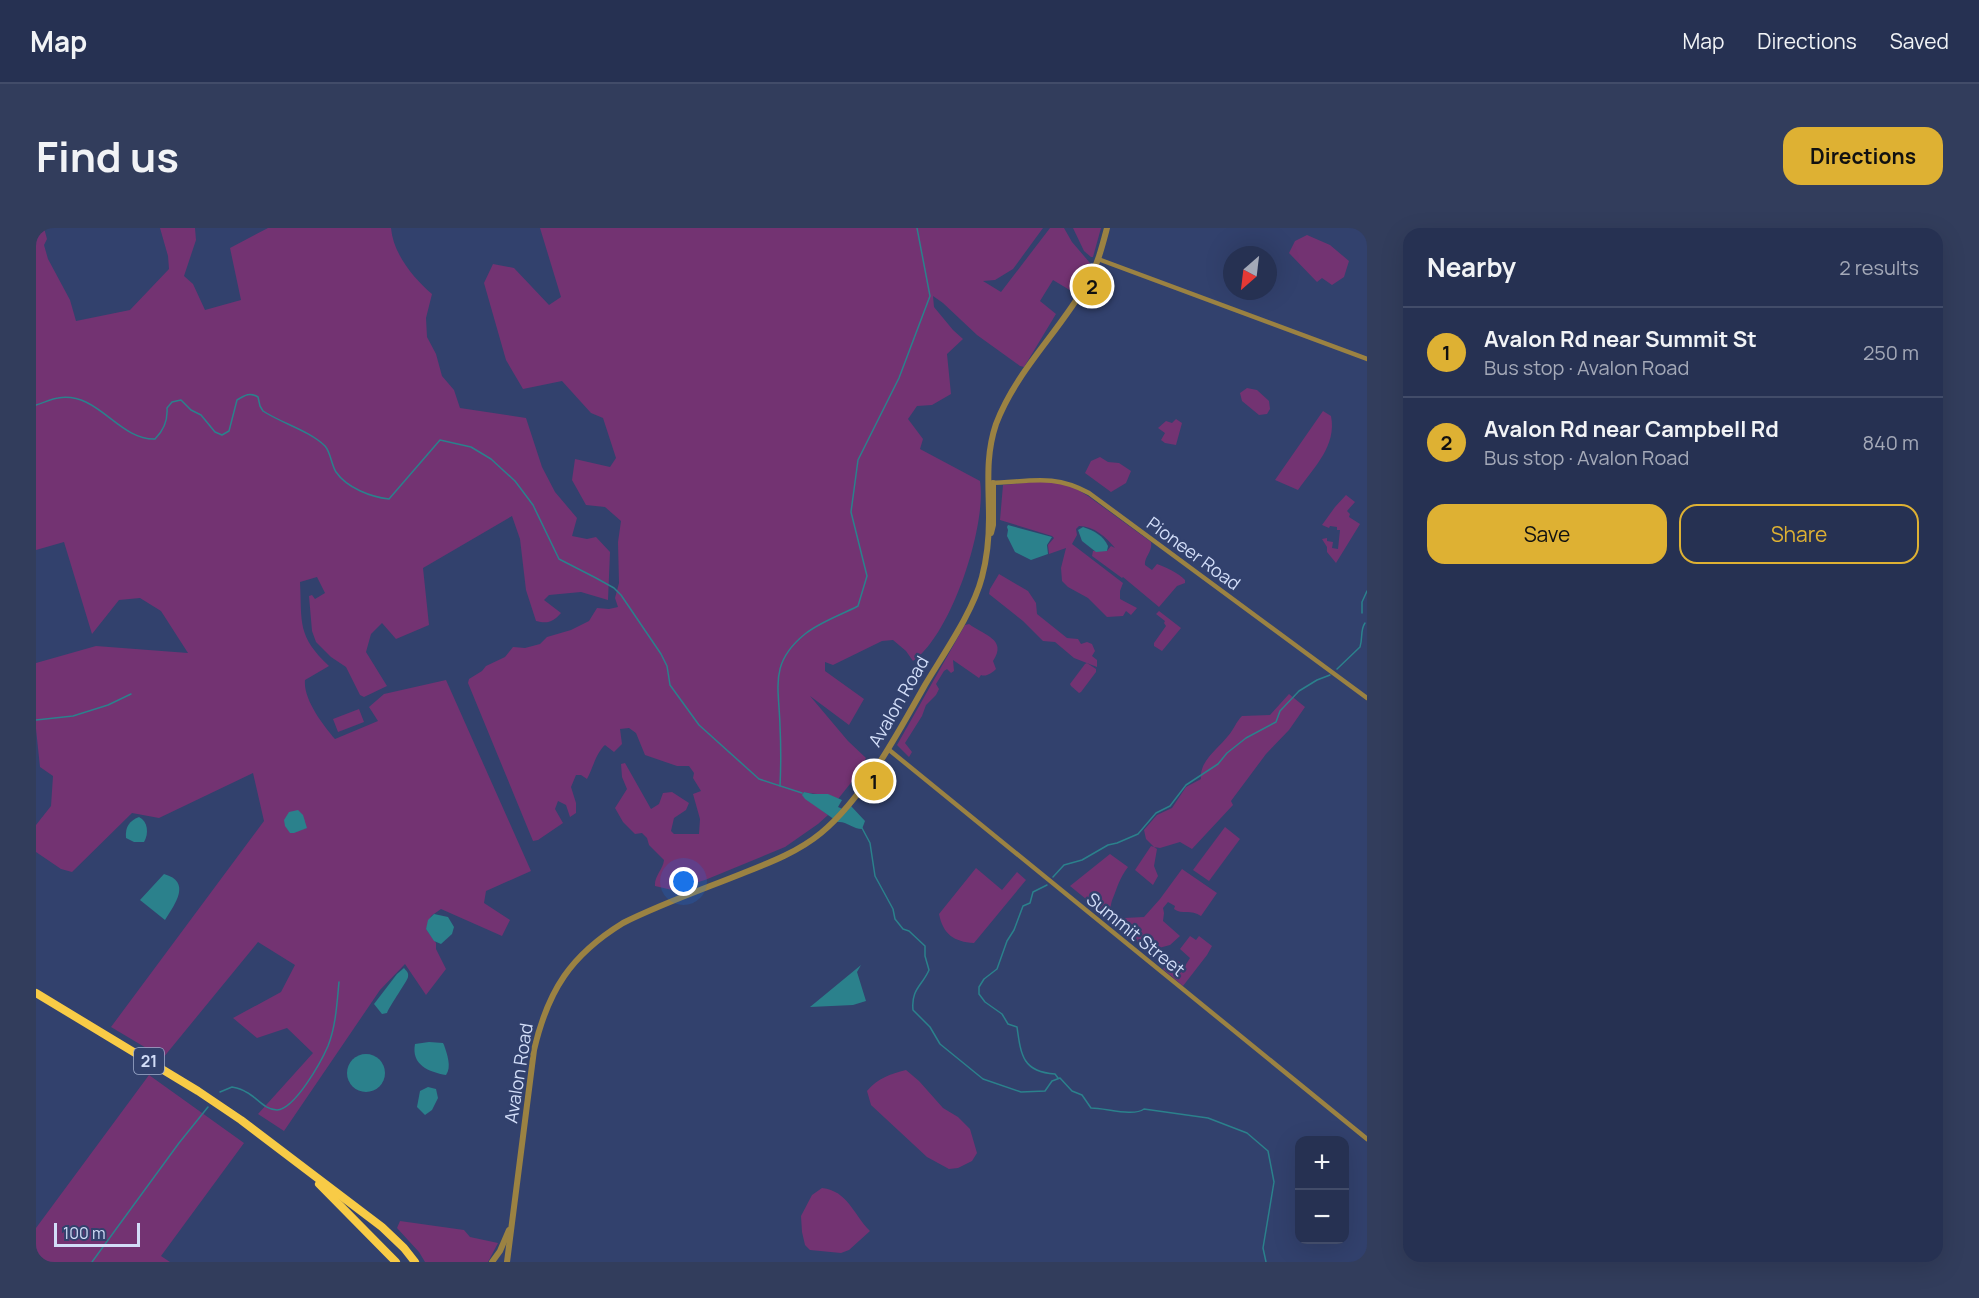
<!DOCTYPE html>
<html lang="en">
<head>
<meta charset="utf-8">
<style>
  :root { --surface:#263152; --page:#323d5c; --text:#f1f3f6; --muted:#a4a9b8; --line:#424c69; --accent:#deb133 }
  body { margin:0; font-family:Manrope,sans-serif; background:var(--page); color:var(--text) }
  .controls { position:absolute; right:18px; bottom:18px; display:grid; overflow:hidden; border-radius:12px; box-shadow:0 6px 24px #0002 }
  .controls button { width:54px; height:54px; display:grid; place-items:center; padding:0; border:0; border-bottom:2px solid var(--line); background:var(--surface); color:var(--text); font:30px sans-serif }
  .compass { position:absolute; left:1187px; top:18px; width:54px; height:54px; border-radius:50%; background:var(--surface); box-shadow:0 6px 24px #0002; rotate:208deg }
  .scale { position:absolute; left:18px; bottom:15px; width:86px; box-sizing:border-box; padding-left:6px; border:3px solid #d2ddf8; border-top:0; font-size:16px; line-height:21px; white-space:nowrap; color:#d2ddf8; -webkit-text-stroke:4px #32416d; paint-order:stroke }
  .you { position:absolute; left:648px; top:654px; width:21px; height:21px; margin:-15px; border:4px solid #fff; border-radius:50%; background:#1a73e8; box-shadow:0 0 0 9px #1a73e833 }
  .badge { display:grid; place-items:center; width:39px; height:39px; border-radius:50%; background:var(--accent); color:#111; font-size:20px; font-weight:700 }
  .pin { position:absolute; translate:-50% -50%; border:3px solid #fff; box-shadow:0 2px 6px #0006 }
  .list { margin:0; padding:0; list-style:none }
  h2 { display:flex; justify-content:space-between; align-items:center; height:78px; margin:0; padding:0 24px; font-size:26px }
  h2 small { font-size:20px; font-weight:400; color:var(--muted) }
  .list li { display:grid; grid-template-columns:39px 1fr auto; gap:18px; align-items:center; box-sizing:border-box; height:90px; padding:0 24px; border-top:2px solid var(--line) }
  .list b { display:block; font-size:22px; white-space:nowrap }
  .list p { margin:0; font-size:20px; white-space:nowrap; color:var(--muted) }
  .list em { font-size:20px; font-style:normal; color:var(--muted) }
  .actions { display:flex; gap:12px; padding:18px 24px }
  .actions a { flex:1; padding:14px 0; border:2px solid var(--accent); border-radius:18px; text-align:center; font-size:21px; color:var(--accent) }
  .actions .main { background:var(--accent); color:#111 }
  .map { position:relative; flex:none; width:1331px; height:1034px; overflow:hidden; border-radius:18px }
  header { display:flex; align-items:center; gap:36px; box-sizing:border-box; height:84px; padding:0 30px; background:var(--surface); border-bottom:2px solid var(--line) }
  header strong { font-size:28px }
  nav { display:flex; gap:33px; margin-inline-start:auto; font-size:21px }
  .intro { display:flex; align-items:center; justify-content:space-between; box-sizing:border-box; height:144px; padding:0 36px }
  h1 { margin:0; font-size:42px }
  .button { padding:15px 27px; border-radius:18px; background:var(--accent); color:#111; font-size:21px; font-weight:700 }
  main { display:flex; gap:36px; padding:0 36px }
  aside { flex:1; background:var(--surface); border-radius:18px; box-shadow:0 6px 24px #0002 }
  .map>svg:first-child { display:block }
</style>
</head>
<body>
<header>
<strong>Map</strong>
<nav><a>Map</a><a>Directions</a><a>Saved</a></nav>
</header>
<div class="intro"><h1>Find us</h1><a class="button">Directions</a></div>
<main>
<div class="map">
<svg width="1331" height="1034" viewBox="0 0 1331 1034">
  <rect width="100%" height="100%" fill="#32416d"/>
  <g fill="#733372">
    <path d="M0,0H8L11,11L8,17L12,31L34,72L40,93L94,82L133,41L132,28L124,0H159L160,12L148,48L157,56L169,82L205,72L194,20L232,0H355C357,25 377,50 396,66L390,90L391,109L400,126L406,148L418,162L424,180L490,190L506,239L519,264L541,290L536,308L551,311L560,309L574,324L572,372L545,364L513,367L508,372L525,385C517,394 512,396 500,393L490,362L484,311L476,288L387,340L393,397L360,411L346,395L335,406L330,424L351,458L328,469L324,467L310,439L295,429L280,414L276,403L273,368L276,367L279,371L289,365L281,349L264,354C266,395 261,408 293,438L269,452C267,471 287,497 299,511L342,493L333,479L348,466L410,452L495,643L450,663L448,675L474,692L466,708L405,681L395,688L390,701L400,715V721L410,741L390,767L369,736L344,762L248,903L222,886L277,825L251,800L221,810L197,790L245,764L259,737L222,714L127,830L75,799L228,593L217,545L123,590L96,585L36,644L25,641L0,624V597L15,578L17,548L4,539L0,501V435L60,418L152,425L125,383L104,370L83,372L56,406L28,314L0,322Z"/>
    <path d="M504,0H1007L977,41L959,52L947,53L965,64L1014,0H1028L1036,14L1054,35L1037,64L1017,52L1004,73L1020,86L988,139L984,138L941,107L907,75L897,68L898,79L917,102L927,111L911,126L915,166L896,177L881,178L872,191L887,211L884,221L944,253C951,298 915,407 877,433L870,423L857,412L846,413L797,437L789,434V443L828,471L813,497L774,468L812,513L830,530L818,551L802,571C791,565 780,567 768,564L767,568L792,587L782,596L749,619L669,652L636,662L619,658C618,648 627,642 628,632L613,617L611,610L606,605L599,606L587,594L579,580L591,561L586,549L585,536L589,535L615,581L623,576L627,565L636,564L653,575L650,582L638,590L635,603L638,606H663L664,591L657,566L665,563L657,550L658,545L653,538H641L609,527L600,505L593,500L584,501L586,516L578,524L569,517C560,525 557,540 551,551L545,547H540L535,559L540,575V585L534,589L530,577L522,573L519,581L527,595L502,612L497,613L432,455L433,451L446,443L450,438L469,429L477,419L489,420L504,416L511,409L535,402L553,393L561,380L573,381L582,379L579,370L583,355L582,314L585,293L569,279L550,277L536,252L539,231L574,239L580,230L567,190L555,185L526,153L487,161L470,132L448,55L457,36L478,40L513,77L525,69Z"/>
    <path d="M1037,0H1065L1057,29H1055L1048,23Z"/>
    <path d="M1271,7L1294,17L1313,33L1308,49L1296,57L1286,50L1281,54L1253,25L1259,13Z"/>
    <path d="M1211,160L1221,162L1233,173L1234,181L1231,186L1223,187L1206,173L1204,165Z"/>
    <path d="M1287,183L1295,188C1301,218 1278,239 1262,262L1239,252Z"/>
    <path d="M1140,191L1146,195L1140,217L1129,215L1125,212L1129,205L1122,200L1130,193L1136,195Z"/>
    <path d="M1064,229L1072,234L1083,235L1095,243L1090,255L1075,264L1049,245L1055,233Z"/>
    <path d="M996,254H1021L1034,257L1052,268L1115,314C1117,323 1108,329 1109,337L1116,342L1121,336C1129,339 1143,345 1149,352V355L1141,358L1123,379L1087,349L1086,350L1056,328L1057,323H1071L1075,318L1079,320C1070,309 1058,298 1043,298L1040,301L1041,307L1036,316L1087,355L1084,363V371L1101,380L1095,387L1090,383L1087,388L1071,389L1052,370L1032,359L1026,353L1025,340L1030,320L1013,326L1012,317L1018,310L1016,308L964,292L967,257Z"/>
    <path d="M1310,267L1319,274L1311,283L1314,286L1313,289L1324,296L1300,335L1291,324V319L1286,311L1291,310V313L1297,314L1296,320L1302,321L1304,302H1301V299L1294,298L1293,300L1286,297L1299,279Z"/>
    <path d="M963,346L992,363L1000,375L1001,386L1031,410L1042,411L1045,416L1051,414L1056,416L1059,423L1056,428L1061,432V439L1038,430L1019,414L1007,413L987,393L953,366L954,361Z"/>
    <path d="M1123,383L1145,400L1126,423L1118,418V415L1130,398L1128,395L1129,393L1120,386Z"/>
    <path d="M933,396C947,407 972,411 957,433L960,441C956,445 950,449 945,447L943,450L917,432L918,443L915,445L911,441L908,443L900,456L903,461L900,467L890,477L886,488L869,515L876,524L873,529L861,517L929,397Z"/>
    <path d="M1051,435L1060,441V444L1045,464L1043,465L1035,458L1034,456L1049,436Z"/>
    <path d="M1253,466L1269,479L1253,502L1230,526L1195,573L1197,577L1156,621L1144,614L1124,620L1118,619L1121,621L1118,638L1122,648L1117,657L1099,642L1115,618L1118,619L1110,611L1108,602L1121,587L1136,580L1150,559L1165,551C1163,533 1182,521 1192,508C1198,501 1200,494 1206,488L1234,487Z"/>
    <path d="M323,481L328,494L302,504L297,491Z"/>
    <path d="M1189,599L1204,611L1173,653L1157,642Z"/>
    <path d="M1074,626L1092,639C1083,651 1082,658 1077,670C1074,676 1075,683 1072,689L1034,658Z"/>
    <path d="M940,640L966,662L981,644L990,652L938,715C918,714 907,706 903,686Z"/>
    <path d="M1146,641L1181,665L1165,688C1155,681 1146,687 1138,681L1139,678L1132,674L1127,680L1128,685L1127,693L1144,708L1134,717L1112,723L1079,695L1088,690L1108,689L1124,671Z"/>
    <path d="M1154,708L1160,712L1163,708L1176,718L1171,727L1147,758L1127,741L1137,730L1149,738L1154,730L1144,721Z"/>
    <path d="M870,842L883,853L907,880L922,889L934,901L941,925L936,933L922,940L913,941L891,929L835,877L831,863C842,850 854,846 870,842Z"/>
    <path d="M113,847L208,915L125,1028L134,1034H0V1000Z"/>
    <path d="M786,960C812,963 817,986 834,1003L813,1022L805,1025L774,1022L769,1017L766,1004L765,988L776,967Z"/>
    <path d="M364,993L428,1002L434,1009L462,1015L452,1034H389L383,1024L361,1000Z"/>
  </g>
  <g fill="#2b818c">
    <path d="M972,297L1016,309L1011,317L1012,326L995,332L979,324L971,308L972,302L971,299Z"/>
    <path d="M1047,299C1058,303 1067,307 1072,318L1071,323L1060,324L1046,313L1042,302Z"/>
    <path d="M768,564L777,566H792L806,572L802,579L811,583L815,578L829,593L826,601C817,601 810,593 802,594L769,571L766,567Z"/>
    <path d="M262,582L267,587L271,600L258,605H254L249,598L248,592L253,584Z"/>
    <path d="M103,589C112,593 113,606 108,614H98L90,610C89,599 93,593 103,589Z"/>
    <path d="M128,646C156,654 139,676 129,692L104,672Z"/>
    <path d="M398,686L412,689L418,699L416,706L405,716L398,713L390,701L392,692Z"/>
    <path d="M825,737L821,744L830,773L817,777L774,779Z"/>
    <path d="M368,740C370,743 373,744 372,749C372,752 354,777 351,785L346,786L338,776L361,746Z"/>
    <path d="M393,814L407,815L408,817C411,826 416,839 410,847C393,844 375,837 379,816Z"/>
    <circle cx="330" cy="845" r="19"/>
    <path d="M392,859L400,861L402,870L396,882L389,887L381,879L384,863Z"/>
  </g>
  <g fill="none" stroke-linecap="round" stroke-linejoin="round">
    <g stroke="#2b818c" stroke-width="1.5">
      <path d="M0,177C7,175 15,171 22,170C62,163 82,212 119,211C128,202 132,193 131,180L136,174L145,172L155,182L165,187L179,204L186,207L193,203L201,172C209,167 214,164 222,169L224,178L227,183C245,195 274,203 289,218C295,225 295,236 300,244C311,260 335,269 353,271L404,212L435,219L455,231L479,253L497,277L523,331L560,350L578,360L585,367L625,426L631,438L634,457L663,497L723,551L766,565"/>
      <path d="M1326,385V374L1331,363"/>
      <path d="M1301,441L1324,419C1327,410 1324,402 1329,395"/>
      <path d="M0,492L37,488L72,477L95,466"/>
      <path d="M744,558C745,538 745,518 744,498C743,459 733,435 769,406C784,394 805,387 822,378L831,348L815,284L822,232L863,150L894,68L881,0"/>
      <path d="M826,600L834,615L839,648L857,681L859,691L867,701L873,703L889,718V728L893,742C886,758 875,761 877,782L894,799L904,816L947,851L985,864L1009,863L1016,853L1024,850L1036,863L1046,867L1055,880C1070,880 1097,889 1108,881L1172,890L1211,905L1232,923L1238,954L1227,1020L1230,1034"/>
      <path d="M1017,649L1028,637L1046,632L1072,617L1081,615L1102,606L1120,585L1134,578L1150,557L1182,536L1191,525L1210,510L1240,494L1244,483L1263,463L1281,452L1294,447"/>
      <path d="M1011,657L997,664L994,675L987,678L978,702L971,713L961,741L948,751L943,759V766L949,774L966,786L972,796L981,799C985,828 987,844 1019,846L1022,850"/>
      <path d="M184,864L196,859C201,860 206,861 210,864C221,869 228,882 241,882C259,881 285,834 292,818C300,798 301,774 303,754"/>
      <path d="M56,1034L143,915L172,879"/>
    </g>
    <g stroke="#9b8242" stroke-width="4.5">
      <path d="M1062,31L1331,131"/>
      <path d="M954,255C993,254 1017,245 1053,265L1331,470"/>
      <path d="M852,521L1331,911"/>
    </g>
    <g stroke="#9b8242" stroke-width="6">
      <path d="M955,305L957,297V255"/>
      <path d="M456,1034L464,1023L473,1002"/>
      <path d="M471,1034L498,822C512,762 535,727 587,695C625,676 665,662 705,646C733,635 762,624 785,605C828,569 862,505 889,457C908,425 937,384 946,349C951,330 953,310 953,290C953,257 949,229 960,196C980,143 1023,104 1051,55C1061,39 1066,19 1071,0"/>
    </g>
    <g stroke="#f8cb46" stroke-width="8">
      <path d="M0,765L162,863L205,892L346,999L368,1020L379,1034"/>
      <path d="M283,956L360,1034"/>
    </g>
  </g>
  <g text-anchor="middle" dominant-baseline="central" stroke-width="5" stroke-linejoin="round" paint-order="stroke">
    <rect fill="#32416d" stroke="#a2aece" stroke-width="1.5" x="98" y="820" width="30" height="26" rx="4.5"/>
    <g font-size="16" font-weight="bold" fill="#d2ddf8">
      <text x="113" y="833">21</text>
    </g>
    <g font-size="18" fill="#d2ddf8" stroke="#32416d">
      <text transform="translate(1158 325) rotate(36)">Pioneer Road</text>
      <text transform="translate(862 473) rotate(-60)">Avalon Road</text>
      <text transform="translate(1100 706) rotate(39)">Summit Street</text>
      <text transform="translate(482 845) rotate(-81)">Avalon Road</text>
    </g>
  </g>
</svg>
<div class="controls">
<button>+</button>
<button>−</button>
</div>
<svg class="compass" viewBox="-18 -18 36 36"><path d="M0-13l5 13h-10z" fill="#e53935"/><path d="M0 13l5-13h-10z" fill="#a4a9b8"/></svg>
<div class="scale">100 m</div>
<div class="you"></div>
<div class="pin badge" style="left:838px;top:553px">1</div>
<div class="pin badge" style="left:1056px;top:58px">2</div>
</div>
<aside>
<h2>Nearby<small>2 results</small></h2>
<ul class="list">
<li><span class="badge">1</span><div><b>Avalon Rd near Summit St</b><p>Bus stop · Avalon Road</p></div><em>250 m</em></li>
<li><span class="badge">2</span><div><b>Avalon Rd near Campbell Rd</b><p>Bus stop · Avalon Road</p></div><em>840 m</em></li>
</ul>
<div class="actions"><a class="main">Save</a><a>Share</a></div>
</aside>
</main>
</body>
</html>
